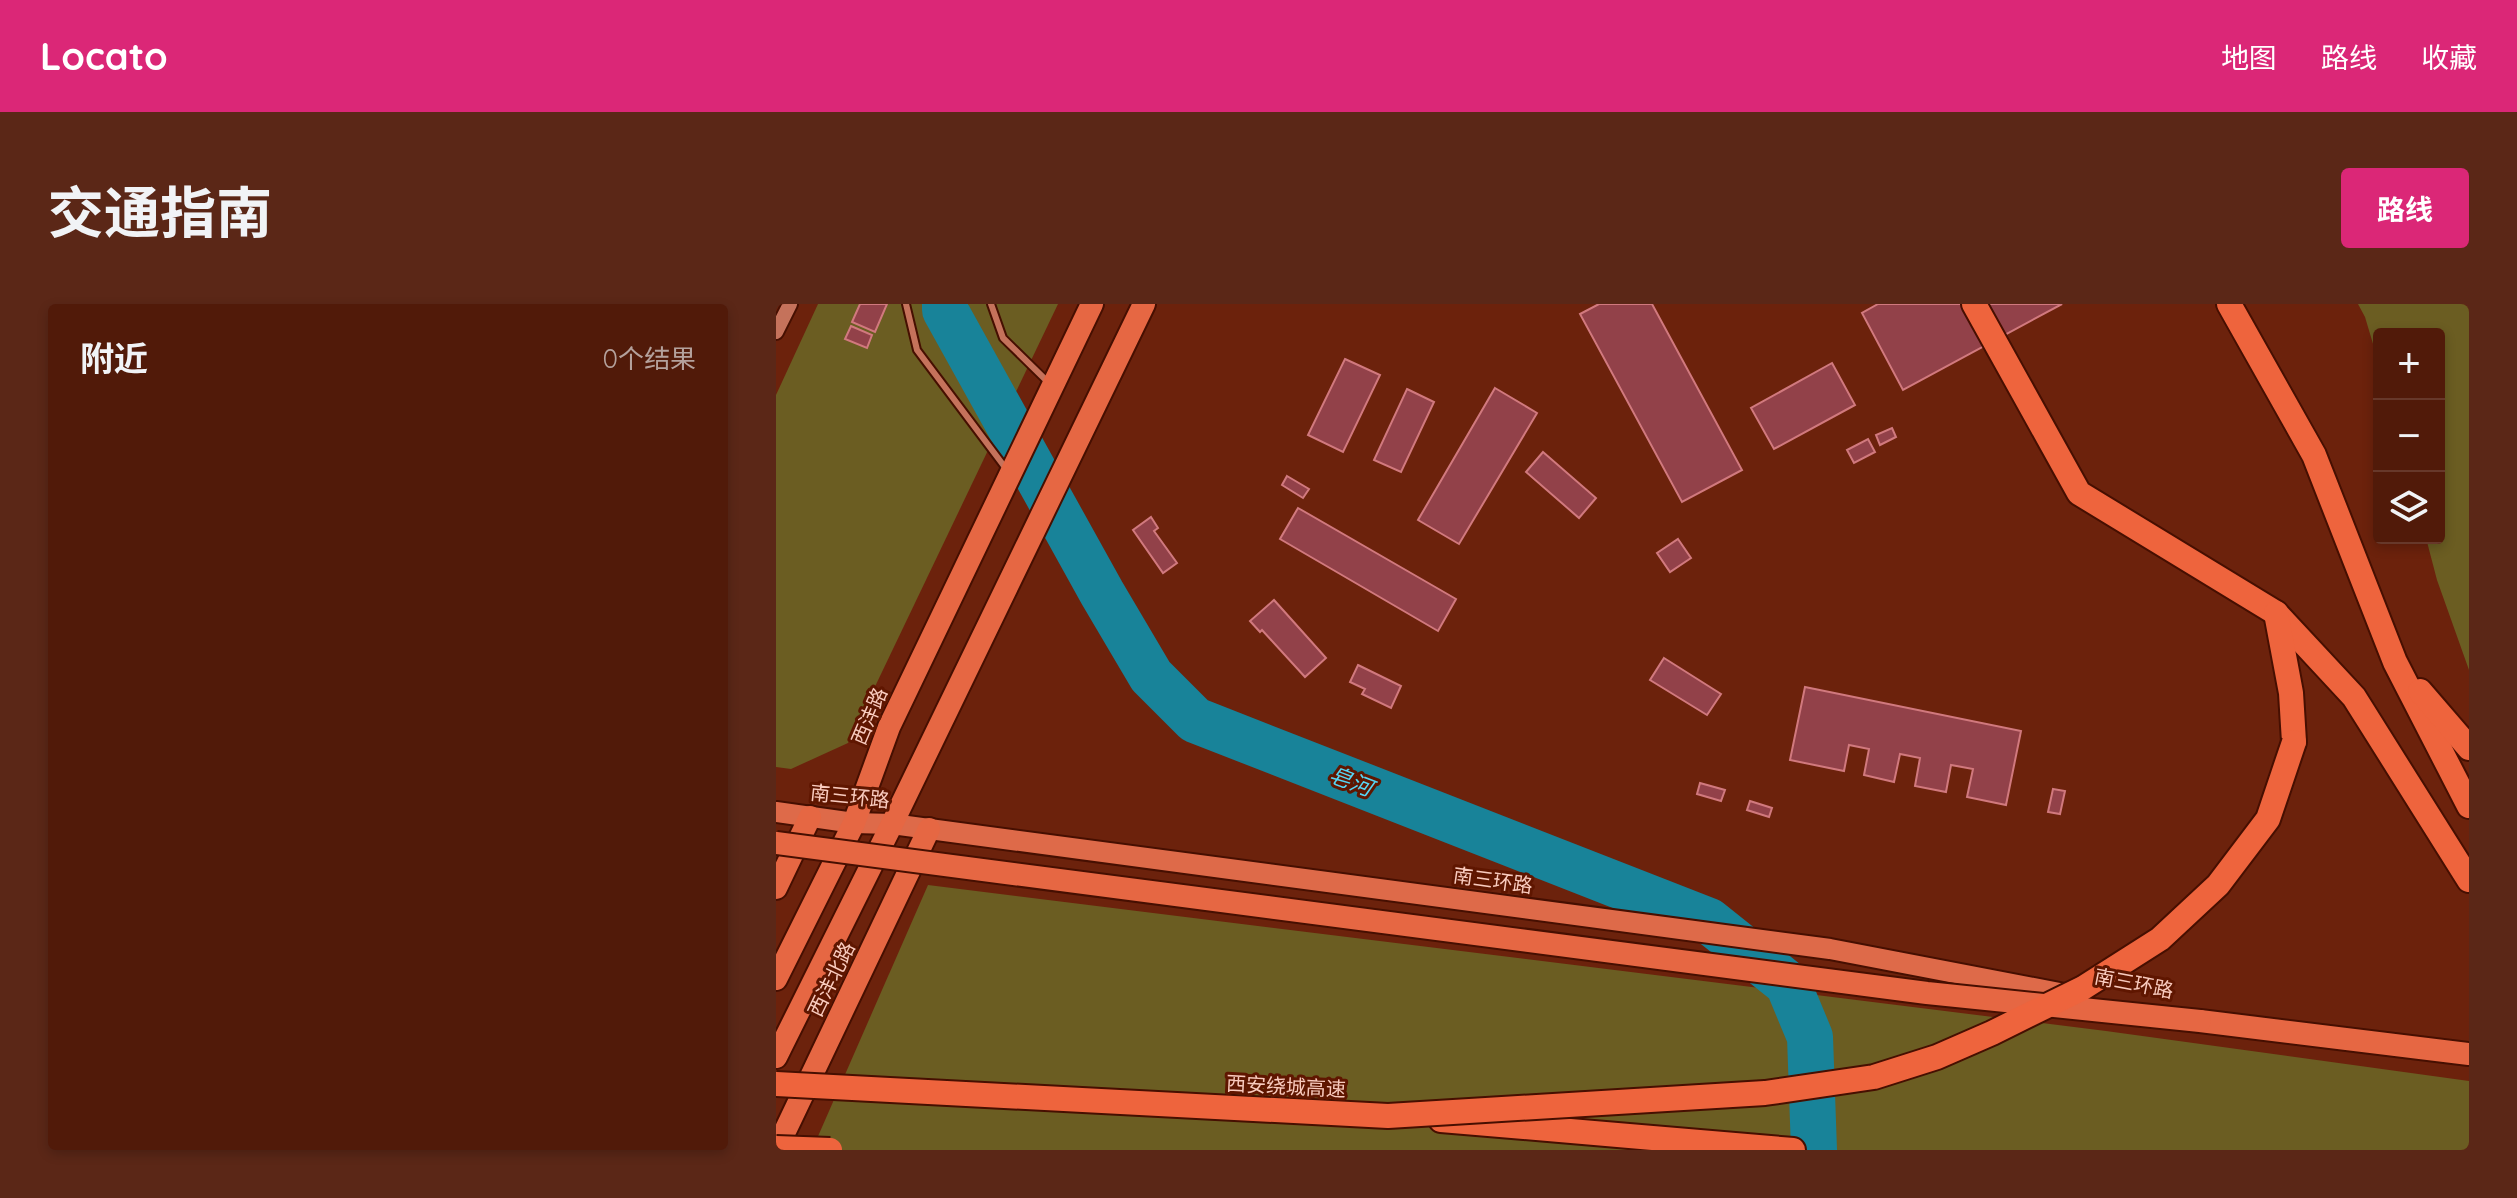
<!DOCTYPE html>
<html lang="zh">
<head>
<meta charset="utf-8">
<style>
  :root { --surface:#511a09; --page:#5b2717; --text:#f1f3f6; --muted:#b4a19c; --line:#67382a; --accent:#db2777 }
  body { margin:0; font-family:Quicksand,"Noto Sans SC",sans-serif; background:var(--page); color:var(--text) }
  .controls { position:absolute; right:24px; top:24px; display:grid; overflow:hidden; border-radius:8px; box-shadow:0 4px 12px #0003 }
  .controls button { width:72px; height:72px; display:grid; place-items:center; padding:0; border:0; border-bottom:2px solid var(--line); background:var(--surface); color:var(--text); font:40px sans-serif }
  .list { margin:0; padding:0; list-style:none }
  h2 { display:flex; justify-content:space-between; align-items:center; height:104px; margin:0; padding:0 32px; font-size:34px }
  h2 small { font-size:26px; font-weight:400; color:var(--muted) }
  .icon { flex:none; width:44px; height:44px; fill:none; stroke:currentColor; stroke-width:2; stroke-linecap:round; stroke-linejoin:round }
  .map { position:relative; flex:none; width:1693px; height:846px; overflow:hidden; border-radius:8px }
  header { display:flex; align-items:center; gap:48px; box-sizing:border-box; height:112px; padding:0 40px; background:var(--accent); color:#fff }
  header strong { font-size:38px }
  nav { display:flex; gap:44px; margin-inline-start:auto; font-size:28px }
  .intro { display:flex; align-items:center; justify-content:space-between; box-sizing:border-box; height:192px; padding:0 48px }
  h1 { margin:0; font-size:56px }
  .button { padding:20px 36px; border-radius:8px; background:var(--accent); color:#fff; font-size:28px; font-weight:700 }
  main { display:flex; gap:48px; padding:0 48px }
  aside { flex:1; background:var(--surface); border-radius:8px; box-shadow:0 4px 12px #0003 }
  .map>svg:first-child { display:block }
</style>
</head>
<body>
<header>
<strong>Locato</strong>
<nav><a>地图</a><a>路线</a><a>收藏</a></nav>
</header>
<div class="intro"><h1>交通指南</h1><a class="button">路线</a></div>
<main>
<aside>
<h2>附近<small>0个结果</small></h2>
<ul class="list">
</ul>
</aside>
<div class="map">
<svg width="1693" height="846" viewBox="0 0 1693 846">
  <rect width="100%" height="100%" fill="#6c220c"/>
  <g fill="#6b5d22">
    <path d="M42,0H282L72,439L15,465L0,463V91Z"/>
    <path d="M1582,0H1693V366L1661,276L1650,234H1663V30H1603V60L1589,13Z"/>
    <path d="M152,581L1330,727L1693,777V846H36Z"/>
  </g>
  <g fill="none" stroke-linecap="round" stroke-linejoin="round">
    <path stroke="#188399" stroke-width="46" d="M169,0V6L326,289L375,372L419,416L933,617L1012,680L1034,733L1038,846"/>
  </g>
  <g fill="#924149" stroke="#d1797e" stroke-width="2">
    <path d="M84,0H111L99,28L76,18Z"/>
    <path d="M823,0H876L966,166L906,198L804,10Z"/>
    <path d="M1102,0H1286L1127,86L1086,9Z"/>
    <path d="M75,22L96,31L91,44L69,35Z"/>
    <path d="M569,55L604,71L567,148L532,131Z"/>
    <path d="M1056,59L1079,101L998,145L975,104Z"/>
    <path d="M719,84L761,109L683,240L642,216Z"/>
    <path d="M631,85L658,98L625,168L598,156Z"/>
    <path d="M1116,124L1120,133L1104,141L1100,131Z"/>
    <path d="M1092,135L1099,148L1078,159L1071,146Z"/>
    <path d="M767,148L820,194L803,214L750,168Z"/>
    <path d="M511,172L533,185L527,194L506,181Z"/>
    <path d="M522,204L680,295L662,327L504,235Z"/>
    <path d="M375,213L382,224L378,227L401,259L387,269L357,226Z"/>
    <path d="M902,235L915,254L894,268L881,249Z"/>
    <path d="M498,296L550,354L529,373L486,326L484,328L474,317Z"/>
    <path d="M888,354L945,390L931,411L874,376Z"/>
    <path d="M582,361L625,382L615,404L586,390L589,385L574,378Z"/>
    <path d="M1029,383L1245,427L1230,501L1191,493L1197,465L1175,461L1170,488L1139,482L1144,454L1124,450L1118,478L1088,471L1093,445L1073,441L1068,467L1014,456Z"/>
    <path d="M924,479L949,486L945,497L921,490Z"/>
    <path d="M1277,485L1289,487L1284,510L1272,508Z"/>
    <path d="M974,497L996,504L993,513L971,506Z"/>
  </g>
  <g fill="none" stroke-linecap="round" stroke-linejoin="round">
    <g stroke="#460f01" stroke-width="10">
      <g id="service">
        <path d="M130,0L141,46L231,166"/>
        <path d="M215,0L227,34L273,79"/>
      </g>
    </g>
    <g stroke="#460f01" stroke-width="18">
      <path id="tertiary" d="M0,28L14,0"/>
    </g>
    <g stroke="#460f01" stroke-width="24">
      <path id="primary" d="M0,508L78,519L116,520L1054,645L1299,692"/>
    </g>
    <g stroke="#460f01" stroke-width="26">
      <g id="trunk">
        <path d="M0,584L34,513"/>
        <path d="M0,675L78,519L113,423L316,0"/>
        <path d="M1424,717L1693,750"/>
        <path d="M0,753L116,520L368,0"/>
        <path d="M0,846L153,525"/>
      </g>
    </g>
    <g stroke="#460f01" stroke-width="28">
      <g id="motorway">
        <path d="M1198,0L1303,189L1500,309L1578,393L1693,576"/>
        <path d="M1453,0L1538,151L1619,358L1693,502"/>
        <path d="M1500,309L1515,389L1518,438"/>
        <path d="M1644,387L1693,444"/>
        <path d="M665,816L1017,846"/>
      </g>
    </g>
    <use href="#service" stroke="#c5725b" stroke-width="6"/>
    <use href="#tertiary" stroke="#c5725b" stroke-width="14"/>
    <use href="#primary" stroke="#de6a49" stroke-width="20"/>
    <use href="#trunk" stroke="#e66743" stroke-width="22"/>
    <use href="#motorway" stroke="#ee643d" stroke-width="24"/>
    <g stroke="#460f01" stroke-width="26" stroke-linecap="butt">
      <path id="trunk-bridge" d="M0,539L1151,689L1424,717"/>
    </g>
    <g stroke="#460f01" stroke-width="28" stroke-linecap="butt">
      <g id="motorway-bridge">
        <path d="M0,780L612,812L989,789L1098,773L1161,753L1216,729L1307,684L1384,635L1442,581L1492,515L1518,438"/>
        <path d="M0,844L54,846"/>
      </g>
    </g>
    <use href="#trunk-bridge" stroke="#e66743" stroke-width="22"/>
    <use href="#motorway-bridge" stroke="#ee643d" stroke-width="24"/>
  </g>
  <g text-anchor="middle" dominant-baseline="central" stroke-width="6" stroke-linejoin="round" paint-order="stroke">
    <g font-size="20" fill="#f9cbbe" stroke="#5f1600">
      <text transform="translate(93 412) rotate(-67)">西沣路</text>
      <text transform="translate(74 492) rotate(6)">南三环路</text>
      <text transform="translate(717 576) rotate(8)">南三环路</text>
      <text transform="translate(55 675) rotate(-64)">西沣北路</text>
      <text transform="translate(1358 679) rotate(11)">南三环路</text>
      <text transform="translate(510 782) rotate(3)">西安绕城高速</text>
    </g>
    <g font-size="22" font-style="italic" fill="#56d6f4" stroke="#5f1600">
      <text transform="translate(575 477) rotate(21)">皂河</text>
    </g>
  </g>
</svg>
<div class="controls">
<button>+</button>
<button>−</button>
<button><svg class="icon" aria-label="layers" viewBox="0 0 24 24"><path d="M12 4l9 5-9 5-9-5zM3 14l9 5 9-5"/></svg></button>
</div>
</div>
</main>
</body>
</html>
